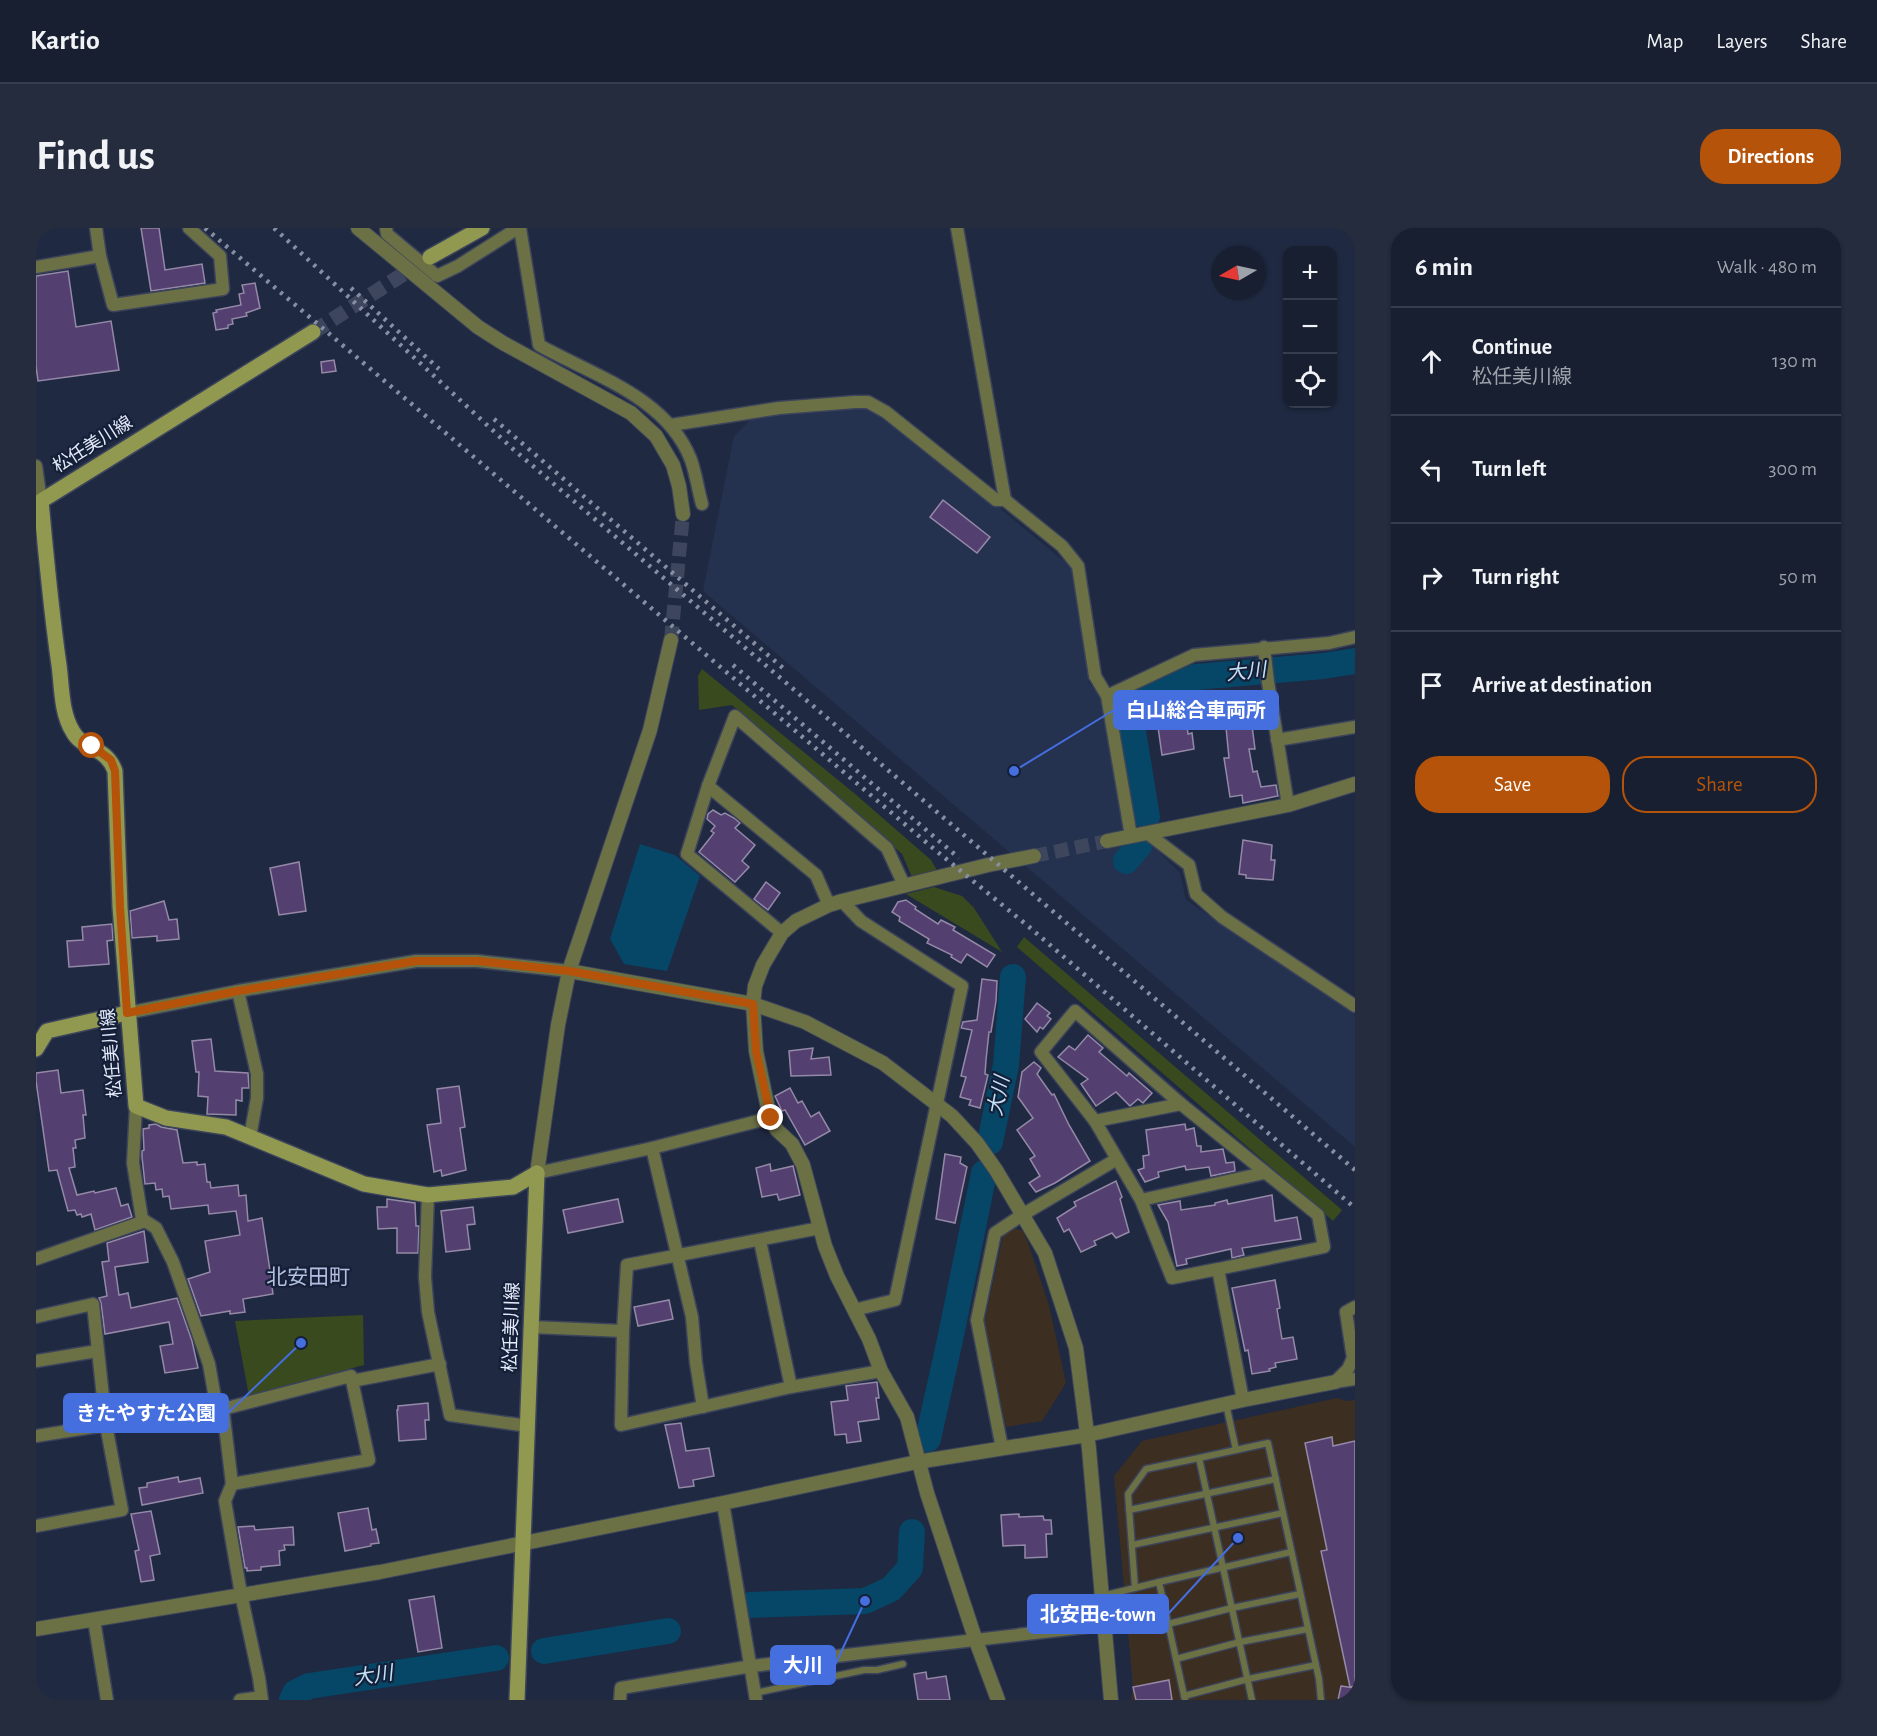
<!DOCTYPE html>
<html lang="en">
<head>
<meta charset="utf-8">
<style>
  :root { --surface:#171f31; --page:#242c3d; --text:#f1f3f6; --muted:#9ea2ab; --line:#363d4d; --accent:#b45309 }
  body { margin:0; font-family:"Alegreya Sans","Noto Sans JP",sans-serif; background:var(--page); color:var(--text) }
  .controls { position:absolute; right:18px; top:18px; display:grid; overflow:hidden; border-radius:12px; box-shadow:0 2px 4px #0004 }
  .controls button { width:54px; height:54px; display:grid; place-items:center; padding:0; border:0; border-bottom:2px solid var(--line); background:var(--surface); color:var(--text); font:30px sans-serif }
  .compass { position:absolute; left:1175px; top:18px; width:54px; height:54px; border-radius:50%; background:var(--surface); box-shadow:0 2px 4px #0004; rotate:261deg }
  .stop { position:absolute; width:18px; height:18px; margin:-14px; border:4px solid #b45309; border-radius:50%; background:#fff }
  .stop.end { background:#b45309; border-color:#fff; box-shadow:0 2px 6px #0008 }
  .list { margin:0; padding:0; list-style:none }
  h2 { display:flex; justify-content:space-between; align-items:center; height:78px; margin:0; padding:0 24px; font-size:26px }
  h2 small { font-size:20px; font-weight:400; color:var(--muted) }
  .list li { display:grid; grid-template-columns:39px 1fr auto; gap:18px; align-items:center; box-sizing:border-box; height:108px; padding:0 24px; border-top:2px solid var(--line) }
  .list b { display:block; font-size:22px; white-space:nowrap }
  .list p { margin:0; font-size:20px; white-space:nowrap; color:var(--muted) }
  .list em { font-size:20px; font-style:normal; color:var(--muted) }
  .actions { display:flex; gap:12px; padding:18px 24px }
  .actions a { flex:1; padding:14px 0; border:2px solid var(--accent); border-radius:24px; text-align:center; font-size:21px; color:var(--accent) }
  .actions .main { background:var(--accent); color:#fff }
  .icon { flex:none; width:33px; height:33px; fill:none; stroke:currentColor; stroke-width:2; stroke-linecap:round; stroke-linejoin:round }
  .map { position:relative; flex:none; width:1319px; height:1472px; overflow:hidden; border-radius:24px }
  header { display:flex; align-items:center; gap:36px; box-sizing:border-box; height:84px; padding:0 30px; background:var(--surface); border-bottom:2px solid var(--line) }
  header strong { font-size:28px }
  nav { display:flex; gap:33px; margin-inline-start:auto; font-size:21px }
  .intro { display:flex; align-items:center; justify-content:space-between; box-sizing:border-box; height:144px; padding:0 36px }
  h1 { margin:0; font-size:42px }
  .button { padding:15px 27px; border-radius:24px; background:var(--accent); color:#fff; font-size:21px; font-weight:700 }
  main { display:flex; gap:36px; padding:0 36px }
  aside { flex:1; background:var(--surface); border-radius:24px; box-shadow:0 2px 4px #0004 }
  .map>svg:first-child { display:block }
</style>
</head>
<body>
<header>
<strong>Kartio</strong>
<nav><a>Map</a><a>Layers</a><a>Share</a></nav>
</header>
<div class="intro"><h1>Find us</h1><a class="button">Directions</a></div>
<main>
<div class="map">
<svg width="1319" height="1472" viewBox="0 0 1319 1472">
  <rect width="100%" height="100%" fill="#1f2941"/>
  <g fill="#3d2e22">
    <path d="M976,1000L988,1003L1013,1077L1030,1155L1006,1193L970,1199L948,1096L967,1007Z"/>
    <path d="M1301,1170L1310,1173L1319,1172V1472H1095L1097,1459L1078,1248L1106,1213Z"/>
  </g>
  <path fill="#24314f" d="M831,177L965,281L1036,340L1053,455L1069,472L1091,615L1112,613L1144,645L1150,672L1319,787V919L667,363L698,208L718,188Z"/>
  <g fill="#394a1e">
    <path d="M666,441L818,565L895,632L902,644L876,649L866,626L696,477L663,482L662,448Z"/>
    <path d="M898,659L926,668L938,680L966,724L870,666Z"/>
    <path d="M988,709L1306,982L1297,993L981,719Z"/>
    <path d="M327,1087L328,1137L213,1168L199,1093Z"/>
  </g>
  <path fill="#064667" d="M604,616L639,627L664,648L631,743L588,736L574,711Z"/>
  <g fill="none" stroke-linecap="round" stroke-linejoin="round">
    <g stroke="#064667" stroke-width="26">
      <path d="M1105,472L1160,449L1287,438L1319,433"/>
      <path d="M1100,482L1096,497L1111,589"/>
      <path d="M1090,633L1103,618"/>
      <path d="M954,914L970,837L977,749"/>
      <path d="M892,1211L914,1112L948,945"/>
      <path d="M714,1377L829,1373L855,1361L874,1340L876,1304"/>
      <path d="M508,1423L632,1403"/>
      <path d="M256,1472L259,1465L273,1458L460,1430"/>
    </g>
  </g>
  <g fill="#544070" stroke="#9589a8" stroke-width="1.5">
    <path d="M105,0H123L129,42L166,36L169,55L115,63Z"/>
    <path d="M32,43L40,99L75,93L83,142L2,153L0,138V48Z"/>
    <path d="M219,55L224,80L210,85L211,88L196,91L197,96L192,97V100L180,102L177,85L181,84L180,82L205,77L203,66L208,65L206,57Z"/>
    <path d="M298,132L300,143L286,145L285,134Z"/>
    <path d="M907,272L954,309L941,325L894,289Z"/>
    <path d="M1220,471L1222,489L1215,490L1219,521H1213L1217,544L1221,543L1225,559L1240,557L1242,568L1207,575L1206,567L1194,569L1188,530H1193L1189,489L1200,488L1198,473Z"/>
    <path d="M1149,481L1152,506L1156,505L1158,521L1126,527L1120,485Z"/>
    <path d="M677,582L685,587L689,585L698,590L704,595L699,600L719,617L706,633L713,639L699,654L663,624L678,605L675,603L679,598L671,591L672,586Z"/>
    <path d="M1207,612L1236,617L1235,632H1239L1237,652L1210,650V647L1203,646Z"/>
    <path d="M263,634L270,683L243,687L234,640Z"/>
    <path d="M730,654L744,665L732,682L718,671Z"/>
    <path d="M870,672L880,679L879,681L902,696L905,692L919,699L917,702L959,727L951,739L931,726L925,735L915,729L916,727L891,715L893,711L863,693L864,689L856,684L862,674Z"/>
    <path d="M128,673L133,692L141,691L143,711L121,713V708L96,710L94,683Z"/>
    <path d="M76,696L77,712L71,713L73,736L33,739L31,713L47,712L46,699Z"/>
    <path d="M946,751L961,753L960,773L955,804H953L950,832L949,846L952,847L944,880L933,877L935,872L924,869L930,849L925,848L936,802L925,800L927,794L941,792Z"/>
    <path d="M1001,775L1014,785L1011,788L1015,791L1007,801L1004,799L1001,804L989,791Z"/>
    <path d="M1052,807L1067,820L1063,824L1091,848L1093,845L1116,865L1107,875L1102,871L1094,878L1080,864L1060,878L1045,856L1052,851L1022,829L1033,818L1039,822Z"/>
    <path d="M175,811L179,843L212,845L213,860H206V873L200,872V887L171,886L172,869L162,868L163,844H160L156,813Z"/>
    <path d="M777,820L775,831L793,829L795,847L755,848L753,823Z"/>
    <path d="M998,834L1005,840L1001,846L1016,867L1018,866L1033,897L1054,933L1019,955L1000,964L993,955L1004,948L994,931L999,928L981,902L997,890L982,869L986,844Z"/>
    <path d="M22,842L25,865L47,862L50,887H47L49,910L39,912L40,920H37L39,939L33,940L41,967L58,963L59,965L80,960L85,978L92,976L96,989L59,1002L55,986L46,989L45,986L41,987L39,982L32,983L21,942L13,943L0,853V845Z"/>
    <path d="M423,858L429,899L424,900L430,942L406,948L405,942L398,944L391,897L405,895L401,861Z"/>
    <path d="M754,860L762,875L766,873L775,889L783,884L794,903L769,917L749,882L746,883L739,868Z"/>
    <path d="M120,896L125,899L141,902L147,935L161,934V937L169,936L171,954H174L175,960L202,957L203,968L210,967L212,993L226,990L235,1049L241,1053L236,1059L237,1066L207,1071L209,1084L194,1086V1083L165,1088L152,1051L174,1044L169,1013L204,1007L200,983L173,986L172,977L135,981L133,968L127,969L126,961L120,962L119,955L109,956L106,929V923L108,922L107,901L113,900V897Z"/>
    <path d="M1149,896L1150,902L1158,900L1161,918H1165V924L1187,921L1190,935L1198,934L1199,943L1175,948L1173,939L1150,942L1149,938L1122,944L1123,949L1109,954L1102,942L1108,940L1107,928L1113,927L1110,902Z"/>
    <path d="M909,926L925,929L924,935L931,939L919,995L900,991Z"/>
    <path d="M734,936L735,943L757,938L764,967L743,972L741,966L726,969L720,940Z"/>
    <path d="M1080,953L1086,969L1084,971L1093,1004L1080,1010L1076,1005L1058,1013L1060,1017L1045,1024L1033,1001L1028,1004L1021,990L1040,978L1038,974Z"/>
    <path d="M1236,967L1239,993L1261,989L1265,1011L1206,1020L1208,1027L1196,1030L1195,1021L1150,1031L1151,1036L1141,1038L1132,994L1122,977L1144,973L1145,982L1179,977V975L1191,972L1192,976Z"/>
    <path d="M351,971L379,975L380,998H383L382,1025H361V1000L342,1001L341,979H351Z"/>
    <path d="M582,971L587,994L532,1005L527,982Z"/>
    <path d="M437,979L439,996L431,997L434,1021L410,1024L405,983Z"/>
    <path d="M108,1003L112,1034L79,1039L83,1067L92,1065L95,1080L141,1070L156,1113L162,1140L129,1145L124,1118L137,1116L133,1094L69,1106L65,1075L63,1070L71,1068L66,1034L73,1033L71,1015Z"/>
    <path d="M1239,1052L1244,1080L1241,1081L1246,1111L1257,1109L1261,1131L1239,1135L1240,1139L1233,1141L1234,1143L1216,1146L1212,1122L1209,1123L1196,1060Z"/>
    <path d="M633,1072L637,1091L602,1098L598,1079Z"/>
    <path d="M841,1154L843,1170H840L843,1191L822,1194L825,1213L811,1215L810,1206L799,1207L795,1174L812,1172L810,1158Z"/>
    <path d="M392,1175L393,1192H389L390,1211L363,1213L361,1182H362V1178Z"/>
    <path d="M645,1195L650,1223L673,1220L678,1248L657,1252L658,1258L643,1260L629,1197Z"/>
    <path d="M1296,1209L1297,1218L1319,1213V1458L1314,1459L1285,1323L1291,1322L1269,1215Z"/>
    <path d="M142,1249L143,1254L164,1250L167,1265L106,1277L103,1260L111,1259V1255Z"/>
    <path d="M332,1280L336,1302L340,1301L343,1315L335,1316V1318L309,1323L302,1285Z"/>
    <path d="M115,1283L124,1326L114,1328L118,1352L105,1354L99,1323L103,1322L95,1286Z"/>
    <path d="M983,1286V1289L1007,1288L1008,1292H1015L1016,1306H1010L1011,1329L989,1330V1317L967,1318L965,1287Z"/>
    <path d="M218,1298L219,1302L257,1299L258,1317H248L249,1322L243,1323L244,1337L225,1339V1342L211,1343V1340H209L202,1299Z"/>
    <path d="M398,1368L406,1420L382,1424L373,1372Z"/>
    <path d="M890,1444L891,1451L910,1448L914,1472H882L878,1446Z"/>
    <path d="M1133,1452L1136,1472H1100L1097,1459Z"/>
    <path d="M1305,1458L1319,1460V1472H1302Z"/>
  </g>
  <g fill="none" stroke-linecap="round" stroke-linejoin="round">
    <g stroke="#3d465d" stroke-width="14" stroke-dasharray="14 7" stroke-linecap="butt">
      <path d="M635,412L647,286"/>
      <path d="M998,628L1071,613"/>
    </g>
    <path stroke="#3d465d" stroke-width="15" stroke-dasharray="15 8" stroke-linecap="butt" d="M277,104L383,36"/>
    <g stroke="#3b445b" stroke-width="9">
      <g id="service">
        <path d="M1190,1176L1200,1222"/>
        <path d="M1093,1282L1240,1251"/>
        <path d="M1096,1317L1247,1285"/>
        <path d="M1099,1360L1092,1266L1110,1241L1163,1230"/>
        <path d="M1066,1368L1123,1354"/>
        <path d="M1132,1396L1196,1380L1264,1366"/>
        <path d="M1140,1431L1204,1414L1272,1401"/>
        <path d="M719,1465L828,1442H841L867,1436"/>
        <path d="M1148,1468L1212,1451L1280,1437"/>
        <path d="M1149,1472L1123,1354L1255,1324"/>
        <path d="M1216,1472L1163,1230L1232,1215L1283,1451L1285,1472"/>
      </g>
    </g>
    <g stroke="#3b445b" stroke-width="15">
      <g id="minor">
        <path d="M60,0L64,28L77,77L187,61L184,28L153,0"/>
        <path d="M350,0L351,6L401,48L422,38L482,0"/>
        <path d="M484,0L503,117C556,147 631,169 655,232C660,246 662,262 666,276"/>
        <path d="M921,0L969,272"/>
        <path d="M0,39L64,28"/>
        <path d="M635,197L743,180L819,174H832L850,184L960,272H969L1026,318L1042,338L1059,448L1071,468L1095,608"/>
        <path d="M0,238L5,273"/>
        <path d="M1228,419L1232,454L1252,577"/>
        <path d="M1071,468L1158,427L1293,415L1319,409"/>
        <path d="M1241,512L1319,499"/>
        <path d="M672,558L780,647L793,677"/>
        <path d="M1111,605L1153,637L1160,666L1186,689L1319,778"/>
        <path d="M806,673L825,693L926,758L859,1072L818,1082"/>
        <path d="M746,705L651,626L672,558L699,488L851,620L868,657"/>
        <path d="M202,763L221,846V870L214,909"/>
        <path d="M91,785L202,763L380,733H441L533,743"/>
        <path d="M100,878L97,935L106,991L120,1000L137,1034L173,1136L180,1176L187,1181L196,1256L189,1273L205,1366L223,1450L226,1472"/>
        <path d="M1059,893L1145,876"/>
        <path d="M616,920L656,1089L660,1135L667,1179"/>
        <path d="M501,945L616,920L734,890"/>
        <path d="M392,967L389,1049L392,1084L414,1187L492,1198"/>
        <path d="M1105,972L1228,945"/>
        <path d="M784,1000L591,1037L587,1103L585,1197L755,1159L845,1143"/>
        <path d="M724,1013L755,1159"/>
        <path d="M0,1031L109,993"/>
        <path d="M1182,1041L1288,1019L1282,987L1145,876L1039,783L1005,824L1059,893L1105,972L1136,1050L1182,1041L1207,1172"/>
        <path d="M0,1089L57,1076L70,1197L86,1282L0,1298"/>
        <path d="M496,1099L587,1103"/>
        <path d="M0,1133L61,1123"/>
        <path d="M316,1153L404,1136"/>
        <path d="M1299,1154L1312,1141L1317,1130L1310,1084L1319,1079"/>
        <path d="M1299,1154L1319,1151"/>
        <path d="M187,1181L315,1148L333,1232L196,1256"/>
        <path d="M0,1208L70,1197L180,1176"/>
        <path d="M966,1220L941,1092L959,1005L986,987L1081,931"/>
        <path d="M687,1275L720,1472"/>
        <path d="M58,1392L71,1472"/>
        <path d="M204,1472L225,1469"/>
        <path d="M584,1472L585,1460L716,1438L1067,1397"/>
      </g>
    </g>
    <g stroke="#3b445b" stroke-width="16">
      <g id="tertiary">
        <path d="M322,0L442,99L467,115L595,185L620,208L637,237L643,258L647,286"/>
        <path d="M1071,613L1252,577L1319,556"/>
        <path d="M533,743L717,776L769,794L847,835L916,888L941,915L960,942L1009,1025L1040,1120L1053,1221L1075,1472"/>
        <path d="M501,945L522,797L533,743L614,502L635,412"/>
        <path d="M0,1401L344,1344L687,1275L881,1234L1051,1207L1207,1172L1299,1154"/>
        <path d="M962,1472L940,1413L891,1265L871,1189L845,1143L833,1111L801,1048L789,1018L767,937L756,916L741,902L734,890L720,823L717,776L719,758L727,737L746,705L760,693L793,677L806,673L952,637L998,628"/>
      </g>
    </g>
    <g stroke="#3b445b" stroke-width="18">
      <g id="secondary">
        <path d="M394,29L446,0"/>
        <path d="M277,104L5,273C10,328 15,382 23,437C26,459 25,485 37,504C47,522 70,518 79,543L84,679L100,878L130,890L190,899L328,956L392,967L477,959L501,945"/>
        <path d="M0,821L11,803L91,785"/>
        <path d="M481,1472L501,945"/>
      </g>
    </g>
    <use href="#service" stroke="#6c7045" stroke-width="6"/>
    <use href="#minor" stroke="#6c7045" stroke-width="12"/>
    <use href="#tertiary" stroke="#6c7045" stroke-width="14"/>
    <use href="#secondary" stroke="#919850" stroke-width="15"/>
    <g stroke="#878fa3" stroke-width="4.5" stroke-dasharray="3 6" stroke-linecap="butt">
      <path d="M169,0L898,621L992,698L1319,980"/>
      <path d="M238,0L477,221L1319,942"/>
      <path d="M315,60L403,141"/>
      <path d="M458,191L747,440"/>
      <path d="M697,437L923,630"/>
    </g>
  </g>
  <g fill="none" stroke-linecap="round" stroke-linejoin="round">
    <path stroke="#b45309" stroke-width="8" d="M56,518L75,532L79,543L84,679L91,785L202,763L380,733H441L533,743L717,776L720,823L735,890"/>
  </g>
  <g text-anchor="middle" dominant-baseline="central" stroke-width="4.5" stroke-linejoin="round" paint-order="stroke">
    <g font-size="18" fill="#e5ecfd" stroke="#151f37">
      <text transform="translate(57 217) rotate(-32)">松任美川線</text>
      <text transform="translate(76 825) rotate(-95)">松任美川線</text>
      <text transform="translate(476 1099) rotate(-88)">松任美川線</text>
    </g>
    <g font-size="20" font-style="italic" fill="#c3e2f8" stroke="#151f37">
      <text transform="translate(1210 444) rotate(-6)">大川</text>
      <text transform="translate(963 868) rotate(-79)">大川</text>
      <text transform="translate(337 1448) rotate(-9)">大川</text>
    </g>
    <g font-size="21" fill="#b3c1e0" stroke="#151f37">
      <text x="272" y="1049">北安田町</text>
    </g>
  </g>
  <path fill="none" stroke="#456edf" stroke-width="2" d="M978 543L1078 482M265 1115L192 1185M1202 1310L1132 1386M829 1373L799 1437"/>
  <g fill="#456edf" stroke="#151f37" stroke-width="2">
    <circle cx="978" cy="543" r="6"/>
    <circle cx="265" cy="1115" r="6"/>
    <circle cx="1202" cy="1310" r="6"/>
    <circle cx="829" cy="1373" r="6"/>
  </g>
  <g fill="#456edf" stroke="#456edf" stroke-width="2">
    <rect x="1078" y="463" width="164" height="38" rx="6"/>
    <rect x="28" y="1166" width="164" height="38" rx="6"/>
    <rect x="992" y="1367" width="140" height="38" rx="6"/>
    <rect x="735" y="1418" width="64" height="38" rx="6"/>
  </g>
  <g font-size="20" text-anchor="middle" font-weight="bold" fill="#fff">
    <text x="1160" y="489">白山総合車両所</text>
    <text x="110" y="1192">きたやすた公園</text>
    <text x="1062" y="1393">北安田e-town</text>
    <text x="767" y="1444">大川</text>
  </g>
</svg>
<div class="controls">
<button>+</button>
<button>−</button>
<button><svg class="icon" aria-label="locate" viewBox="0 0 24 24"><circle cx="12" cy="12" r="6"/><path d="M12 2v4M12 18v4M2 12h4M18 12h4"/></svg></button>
</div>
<svg class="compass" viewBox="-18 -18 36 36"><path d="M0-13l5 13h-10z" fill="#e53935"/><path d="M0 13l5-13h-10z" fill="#9ea2ab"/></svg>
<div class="stop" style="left:56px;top:518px"></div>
<div class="stop end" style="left:735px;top:890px"></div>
</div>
<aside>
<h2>6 min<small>Walk · 480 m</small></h2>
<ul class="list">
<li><svg class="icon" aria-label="ahead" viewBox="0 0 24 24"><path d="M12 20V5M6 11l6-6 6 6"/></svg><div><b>Continue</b><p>松任美川線</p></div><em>130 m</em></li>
<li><svg class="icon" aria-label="left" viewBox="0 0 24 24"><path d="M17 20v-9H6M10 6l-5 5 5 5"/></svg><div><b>Turn left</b></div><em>300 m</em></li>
<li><svg class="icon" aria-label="right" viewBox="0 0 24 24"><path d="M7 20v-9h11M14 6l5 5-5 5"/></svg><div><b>Turn right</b></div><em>50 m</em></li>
<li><svg class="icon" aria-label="arrive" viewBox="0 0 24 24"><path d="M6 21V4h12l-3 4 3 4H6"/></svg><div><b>Arrive at destination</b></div></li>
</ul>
<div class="actions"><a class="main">Save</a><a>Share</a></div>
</aside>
</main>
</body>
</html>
